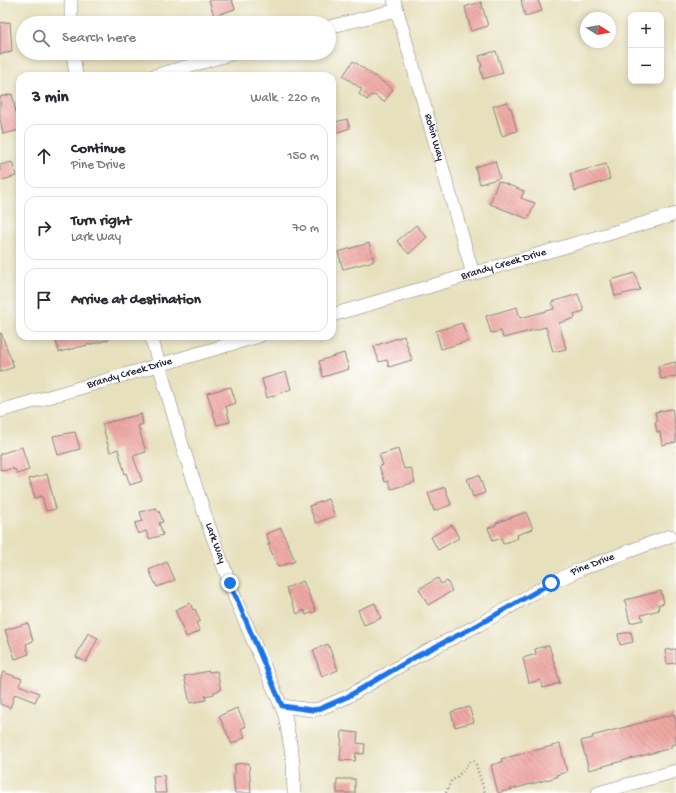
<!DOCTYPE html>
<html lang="en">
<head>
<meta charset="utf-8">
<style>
  :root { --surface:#fff; --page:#f2f2f3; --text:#2b2b33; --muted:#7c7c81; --line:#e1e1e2 }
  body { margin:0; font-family:"Gochi Hand",sans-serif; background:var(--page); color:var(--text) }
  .controls { position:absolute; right:12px; top:12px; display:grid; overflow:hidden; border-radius:8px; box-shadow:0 2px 6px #0003 }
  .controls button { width:36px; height:36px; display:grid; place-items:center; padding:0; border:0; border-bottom:1px solid var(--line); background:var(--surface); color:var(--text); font:20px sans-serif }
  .compass { position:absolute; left:580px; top:12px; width:36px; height:36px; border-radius:50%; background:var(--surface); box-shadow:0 2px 6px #0003; rotate:101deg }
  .stop { position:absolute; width:12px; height:12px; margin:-9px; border:3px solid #1a73e8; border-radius:50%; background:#fff }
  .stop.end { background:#1a73e8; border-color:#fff; box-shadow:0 1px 4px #0008 }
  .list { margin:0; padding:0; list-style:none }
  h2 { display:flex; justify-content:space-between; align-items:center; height:52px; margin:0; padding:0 16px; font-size:17px }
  h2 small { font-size:13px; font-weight:400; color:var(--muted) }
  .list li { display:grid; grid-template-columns:26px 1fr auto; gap:12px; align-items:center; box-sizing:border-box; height:64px; margin:0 8px 8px; padding:0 8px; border:1px solid var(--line); border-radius:12px }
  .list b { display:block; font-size:15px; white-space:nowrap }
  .list p { margin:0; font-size:13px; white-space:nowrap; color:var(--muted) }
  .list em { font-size:13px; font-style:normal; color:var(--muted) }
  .icon { flex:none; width:22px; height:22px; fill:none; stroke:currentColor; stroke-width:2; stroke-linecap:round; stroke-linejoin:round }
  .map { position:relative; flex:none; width:676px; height:793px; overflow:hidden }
  .search { position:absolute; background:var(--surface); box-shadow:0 2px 6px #0003; left:16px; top:16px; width:320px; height:44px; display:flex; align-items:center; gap:10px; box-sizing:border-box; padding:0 14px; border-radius:22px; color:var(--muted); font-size:15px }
  .panel { position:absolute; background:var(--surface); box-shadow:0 2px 6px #0003; left:16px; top:72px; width:320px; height:268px; border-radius:12px }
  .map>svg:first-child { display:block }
</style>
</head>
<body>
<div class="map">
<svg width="676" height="793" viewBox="0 0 676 793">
  <defs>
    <pattern id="building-back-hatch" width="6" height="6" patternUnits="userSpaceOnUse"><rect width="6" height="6" fill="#eea7a3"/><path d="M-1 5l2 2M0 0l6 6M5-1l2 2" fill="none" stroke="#cc8f8d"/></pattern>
  </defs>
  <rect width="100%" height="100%" fill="#fff"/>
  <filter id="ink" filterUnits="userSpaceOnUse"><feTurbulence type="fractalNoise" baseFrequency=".025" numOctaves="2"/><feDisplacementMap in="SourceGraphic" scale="8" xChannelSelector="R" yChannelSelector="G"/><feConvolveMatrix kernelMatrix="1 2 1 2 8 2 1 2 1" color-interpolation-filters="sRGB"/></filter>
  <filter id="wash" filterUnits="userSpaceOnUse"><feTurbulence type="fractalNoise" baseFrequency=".012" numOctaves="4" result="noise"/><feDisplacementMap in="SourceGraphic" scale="16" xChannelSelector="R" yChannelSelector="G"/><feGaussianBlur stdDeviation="0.9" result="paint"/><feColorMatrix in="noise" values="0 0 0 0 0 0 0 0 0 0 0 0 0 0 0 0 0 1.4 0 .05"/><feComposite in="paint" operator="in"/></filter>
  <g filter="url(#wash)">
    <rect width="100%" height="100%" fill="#e7e0bd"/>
    <g id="blocks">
      <g fill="url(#building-back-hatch)">
        <path d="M209,0H232L235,9L214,16Z"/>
        <path d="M521,0H538L542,11L525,16Z"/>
        <path d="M481,2L488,26L471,31L465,7Z"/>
        <path d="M10,22L12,52L0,54V23Z"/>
        <path d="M496,51L503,73L483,79L480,67H482L479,56Z"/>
        <path d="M353,61L393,89L384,102L374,95L372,96L371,95L367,100L359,94L362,89L343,76Z"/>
        <path d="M12,94L20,130L3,134L0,119V97Z"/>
        <path d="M507,102L509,108H511L517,131L502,136L493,106Z"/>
        <path d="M347,119L350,128L332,134V123Z"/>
        <path d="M495,161L500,178L480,184L475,167Z"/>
        <path d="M12,162L16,176L0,181V165Z"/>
        <path d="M606,164L610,179L575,191L570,174Z"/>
        <path d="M498,181L524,191L521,198L535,203L528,219L490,204Z"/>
        <path d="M416,225L427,237L409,254L397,241Z"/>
        <path d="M369,243L374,261L343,269L338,252Z"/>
        <path d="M635,273L640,290L615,296L611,280Z"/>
        <path d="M578,294L584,311L574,314L575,318L559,323L566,349L553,352L546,327L503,338L501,331L491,333L486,316L517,307L520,318L554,309L552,302Z"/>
        <path d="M462,323L468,341L441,349L436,331Z"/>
        <path d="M0,333H1L14,367L0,372Z"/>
        <path d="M55,336H108V340L59,352Z"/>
        <path d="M404,336L412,360L389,367L387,360L379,362L374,346Z"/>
        <path d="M344,353L349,369L323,377L319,361Z"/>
        <path d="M676,362V376L661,379L658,366Z"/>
        <path d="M286,372L291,389L267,398L262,379Z"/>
        <path d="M231,387L236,403L226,406L230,422L217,425L207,393Z"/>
        <path d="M672,409L676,430V442L662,445L660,432H657L655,422L657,421L655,412Z"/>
        <path d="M141,414L143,424L138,426L146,452L133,456L142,481L130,485L126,473L125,474L118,449L110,452L102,424Z"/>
        <path d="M75,432L80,449L58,455L53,436Z"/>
        <path d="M22,447L29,470L17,474L15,469L13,470V468L3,471V469L0,470V454Z"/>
        <path d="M398,449L404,469L411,468L415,482L391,489L388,481L385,482L379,466L383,465L379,455Z"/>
        <path d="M47,474L56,509L46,511L42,496L35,498L29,479Z"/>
        <path d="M479,475L485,493L473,497L467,479Z"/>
        <path d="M445,487L451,505L434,511L428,493Z"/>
        <path d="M328,499L335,516L316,523L309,506Z"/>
        <path d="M156,508L157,511H159L163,522L159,523L163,535L149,539L146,531L138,534L135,523L143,521L140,512Z"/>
        <path d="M526,512L533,529L517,535L518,538L503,544L501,538L493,541L488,528L496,525V523Z"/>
        <path d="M452,525L459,538L438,550L431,537Z"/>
        <path d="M281,528L295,561L278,567L268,544H270L266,534Z"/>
        <path d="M167,562L175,580L157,587L149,570Z"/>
        <path d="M438,578L441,584L447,581L452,591L428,605L419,589Z"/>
        <path d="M303,581L316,611L306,615L304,610L297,614L286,588Z"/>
        <path d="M661,591L664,603L658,605L659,610L641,615L643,620L630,623L625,600Z"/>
        <path d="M190,603L193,610L195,609L200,621L196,623L200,631L186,637L175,610Z"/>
        <path d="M375,603L381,618L364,625L358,610Z"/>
        <path d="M28,623L33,641L26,644L29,654L15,659L5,630Z"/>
        <path d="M631,632L633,642L620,645L618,634Z"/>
        <path d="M88,633L98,638L86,662L76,657Z"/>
        <path d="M328,644L338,670L322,677L313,650Z"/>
        <path d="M549,645L560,683L543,688L540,680L529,683L523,658L536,654L535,649Z"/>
        <path d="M676,649V663L667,664L665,650Z"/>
        <path d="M209,671V672L217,671L221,690L214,692V694L205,696L206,700L190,703L184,676Z"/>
        <path d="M3,672L22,679L19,685L39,693L35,702L15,694L10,708L0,704V680Z"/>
        <path d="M469,707L474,722L455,727L451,712Z"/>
        <path d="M237,708L246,726L241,729L245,737L232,744L219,716Z"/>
        <path d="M674,714L676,721V744L671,745V748L589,770L581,741L593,738L592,736Z"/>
        <path d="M342,731L358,733L357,743L365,744L364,754L356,753L355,761L340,760Z"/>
        <path d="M560,744L567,772L556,775L557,777L498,793L491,765L502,762L501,759Z"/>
        <path d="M249,763L251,793H235L233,773H235V764Z"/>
        <path d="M164,775L166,793H155L153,776Z"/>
        <rect x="337" y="779" width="18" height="14"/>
      </g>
    </g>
  </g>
  <g filter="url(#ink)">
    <use href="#blocks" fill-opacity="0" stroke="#84817c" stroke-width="1"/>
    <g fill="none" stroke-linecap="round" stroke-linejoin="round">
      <g stroke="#84817c" stroke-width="14">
        <g id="minor">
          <path id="s1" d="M394,0L473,274"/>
          <path d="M71,23V0"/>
          <path d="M329,27L397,10"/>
          <path d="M73,53L76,76"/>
          <path d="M154,76L234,53"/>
          <path id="s2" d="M332,315L676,214"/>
          <path id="s3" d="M151,336L183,448L208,524L235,598L285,715L293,761L294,793"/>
          <path id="s4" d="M0,411L259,336"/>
          <path id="s5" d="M282,706L312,710L319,709L347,697L417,656L478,625L551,583L581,569L670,536"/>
          <path d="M598,793L676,771"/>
        </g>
      </g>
      <path stroke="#84817c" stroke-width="2.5" stroke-dasharray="1 3" stroke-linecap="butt" d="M446,793L451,781L456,778L471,761H474L476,765L485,793"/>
      <use href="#minor" stroke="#fff" stroke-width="13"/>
    </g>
  </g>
  <g fill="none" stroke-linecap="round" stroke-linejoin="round" filter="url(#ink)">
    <path stroke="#1a73e8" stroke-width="5" d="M230,583L282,706L312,710L319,709L347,697L417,656L478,625L551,583"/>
  </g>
  <g text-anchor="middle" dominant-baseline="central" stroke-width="3" stroke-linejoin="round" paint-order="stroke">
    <g font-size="11" fill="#22223b" stroke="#fff">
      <text stroke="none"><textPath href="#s1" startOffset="143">Robin Way</textPath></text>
      <text stroke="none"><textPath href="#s2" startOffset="179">Brandy Creek Drive</textPath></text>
      <text stroke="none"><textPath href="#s4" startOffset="135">Brandy Creek Drive</textPath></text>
      <text stroke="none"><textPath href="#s3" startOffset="217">Lark Way</textPath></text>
      <text stroke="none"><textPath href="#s5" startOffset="347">Pine Drive</textPath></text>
    </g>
  </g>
</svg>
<div class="controls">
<button>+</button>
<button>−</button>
</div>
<svg class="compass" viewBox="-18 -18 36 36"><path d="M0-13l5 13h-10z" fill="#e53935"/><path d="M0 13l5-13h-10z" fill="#7c7c81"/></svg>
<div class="stop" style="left:551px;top:583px"></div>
<div class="stop end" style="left:230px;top:583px"></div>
<div class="search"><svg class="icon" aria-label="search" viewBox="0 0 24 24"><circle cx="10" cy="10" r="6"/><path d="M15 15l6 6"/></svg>Search here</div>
<section class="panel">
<h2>3 min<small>Walk · 220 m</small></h2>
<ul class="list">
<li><svg class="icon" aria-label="ahead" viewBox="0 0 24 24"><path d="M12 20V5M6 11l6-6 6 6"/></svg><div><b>Continue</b><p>Pine Drive</p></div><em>150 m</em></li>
<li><svg class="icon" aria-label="right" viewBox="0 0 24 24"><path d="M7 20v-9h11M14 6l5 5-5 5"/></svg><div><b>Turn right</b><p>Lark Way</p></div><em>70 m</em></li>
<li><svg class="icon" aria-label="arrive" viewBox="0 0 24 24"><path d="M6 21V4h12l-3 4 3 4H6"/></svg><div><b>Arrive at destination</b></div></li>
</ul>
</section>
</div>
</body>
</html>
